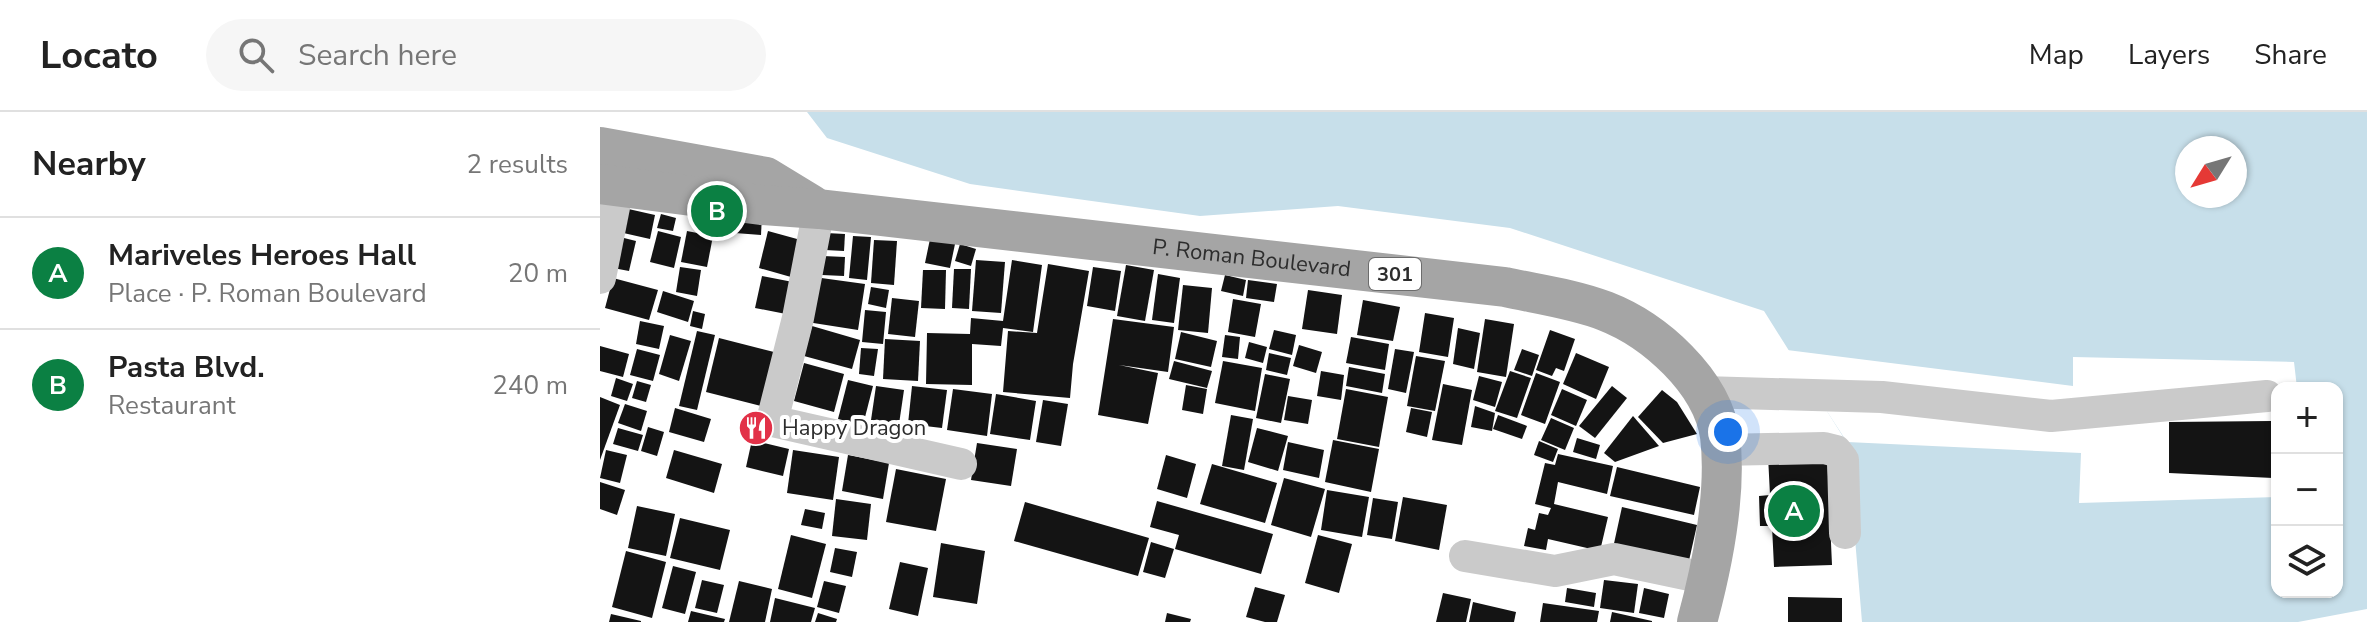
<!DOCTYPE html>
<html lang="en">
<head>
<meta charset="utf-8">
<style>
  :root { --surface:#fff; --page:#f6f6f6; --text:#222; --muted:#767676; --line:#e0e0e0; --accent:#0b8043 }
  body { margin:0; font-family:"Nunito Sans",sans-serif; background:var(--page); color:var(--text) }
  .controls { position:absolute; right:24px; bottom:24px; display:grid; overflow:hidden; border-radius:16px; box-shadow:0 2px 6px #0004 }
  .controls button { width:72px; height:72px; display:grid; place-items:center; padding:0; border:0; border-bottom:2px solid var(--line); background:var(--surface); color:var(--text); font:40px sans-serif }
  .compass { position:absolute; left:1575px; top:24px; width:72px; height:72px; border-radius:50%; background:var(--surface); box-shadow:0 2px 6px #0004; rotate:233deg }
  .you { position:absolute; left:1128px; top:320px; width:28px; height:28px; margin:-20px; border:6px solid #fff; border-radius:50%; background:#1a73e8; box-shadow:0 0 0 12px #1a73e833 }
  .badge { display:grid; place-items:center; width:52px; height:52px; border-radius:50%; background:var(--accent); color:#fff; font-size:26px; font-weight:700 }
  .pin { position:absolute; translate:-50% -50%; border:4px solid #fff; box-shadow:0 2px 8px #0006 }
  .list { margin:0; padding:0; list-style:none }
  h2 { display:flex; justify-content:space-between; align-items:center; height:104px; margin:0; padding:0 32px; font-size:34px }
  h2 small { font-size:26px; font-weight:400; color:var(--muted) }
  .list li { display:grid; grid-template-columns:52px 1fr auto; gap:24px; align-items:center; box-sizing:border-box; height:112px; padding:0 32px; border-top:2px solid var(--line) }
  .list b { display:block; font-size:30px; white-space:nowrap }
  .list p { margin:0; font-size:26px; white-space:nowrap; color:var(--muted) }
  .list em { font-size:26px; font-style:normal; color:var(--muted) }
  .icon { flex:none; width:44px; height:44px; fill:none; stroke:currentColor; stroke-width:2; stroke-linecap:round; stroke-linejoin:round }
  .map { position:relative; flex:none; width:1767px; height:510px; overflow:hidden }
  header { display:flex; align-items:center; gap:48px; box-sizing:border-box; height:112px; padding:0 40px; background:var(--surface); border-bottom:2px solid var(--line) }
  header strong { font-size:38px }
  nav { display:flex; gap:44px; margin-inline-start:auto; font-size:28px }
  .search { width:560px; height:72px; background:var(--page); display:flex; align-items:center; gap:20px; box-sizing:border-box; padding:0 28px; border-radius:44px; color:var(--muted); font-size:30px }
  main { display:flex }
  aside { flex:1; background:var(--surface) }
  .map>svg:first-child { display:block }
</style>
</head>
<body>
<header>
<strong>Locato</strong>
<div class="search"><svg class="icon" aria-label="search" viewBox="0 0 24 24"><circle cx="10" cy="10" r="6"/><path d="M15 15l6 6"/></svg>Search here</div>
<nav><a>Map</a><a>Layers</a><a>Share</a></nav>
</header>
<main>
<aside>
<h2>Nearby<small>2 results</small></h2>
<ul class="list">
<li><span class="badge">A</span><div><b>Mariveles Heroes Hall</b><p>Place · P. Roman Boulevard</p></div><em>20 m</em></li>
<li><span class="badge">B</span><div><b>Pasta Blvd.</b><p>Restaurant</p></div><em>240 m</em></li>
</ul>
</aside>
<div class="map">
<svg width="1767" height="510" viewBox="0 0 1767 510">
  <rect width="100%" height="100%" fill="#fff"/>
  <path fill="#c7dfea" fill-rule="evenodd" d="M207,0H1767V497L1698,510H1262L1247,331L1164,199L910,116L738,94L600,104L370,72L227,26ZM1587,36H1635V84H1587ZM1677,276H1737V480H1677Z"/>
  <path fill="#fff" d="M1187,238L1473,274V245L1694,250L1697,276H1677V385L1479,391L1481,341L1247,330Z"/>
  <g fill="#141414">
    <path d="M24,96L55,103L50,127L19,120Z"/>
    <path d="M136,100L162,103L161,123L135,121Z"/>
    <path d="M61,102L76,106L73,119L57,116Z"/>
    <path d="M58,119L81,125L74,156L50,150Z"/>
    <path d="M87,119L113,124L107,155L81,150Z"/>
    <path d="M168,119L208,130L198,167L159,156Z"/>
    <path d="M226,121L245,122L244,139L225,138Z"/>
    <path d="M253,124L271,125L267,168L249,166Z"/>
    <path d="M20,125L36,129L29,159L13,156Z"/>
    <path d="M330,127L355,132L350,156L325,151Z"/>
    <path d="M274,128L297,129L294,173L271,171Z"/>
    <path d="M360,132L376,137L371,154L355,149Z"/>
    <path d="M223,144L245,145L244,164L222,163Z"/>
    <path d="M376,148L405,150L401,201L372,199Z"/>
    <path d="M412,148L442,153L433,220L403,216L401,234L372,232V273L326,272L327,221L370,222L371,206L403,209Z"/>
    <path d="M448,152L489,159L473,252L470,286L403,280L408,219L437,221Z"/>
    <path d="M526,153L554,158L545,209L517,204Z"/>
    <path d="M80,155L101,158L97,184L76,180Z"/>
    <path d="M493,155L521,159L515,199L487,194Z"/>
    <path d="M354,157H371L369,197L352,196Z"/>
    <path d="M323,158H346L345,197L321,196Z"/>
    <path d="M558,162L580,166L574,211L552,208Z"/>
    <path d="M625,163L646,168L643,184L621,179Z"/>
    <path d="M162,164L198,171L191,203L155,196Z"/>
    <path d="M214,165L265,172L258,218L207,210Z"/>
    <path d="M13,166L58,178L49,208L5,196Z"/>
    <path d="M648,168L677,172L674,190L646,186Z"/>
    <path d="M583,173L612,176L608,221L578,218Z"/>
    <path d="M271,175L289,178L286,196L268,192Z"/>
    <path d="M708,178L742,183L737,222L702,217Z"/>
    <path d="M63,179L94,189L88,210L57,200Z"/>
    <path d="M292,186L319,189L315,225L288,222Z"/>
    <path d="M633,187L661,192L655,225L628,220Z"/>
    <path d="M763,188L800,195L793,229L757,223Z"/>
    <path d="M265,198L286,200L283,232L262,230Z"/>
    <path d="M93,199L105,202L102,217L90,214Z"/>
    <path d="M825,201L854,206L848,245L819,240Z"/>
    <path d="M513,207L574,215L568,260L519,253L558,261L548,312L498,303Z"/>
    <path d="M885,207L914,212L906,265L877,260Z"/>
    <path d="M40,209L64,214L59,237L36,232Z"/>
    <path d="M212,214L260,228L252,257L204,244Z"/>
    <path d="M858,216L880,221L874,257L853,252Z"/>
    <path d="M674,218L696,223L692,243L669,237Z"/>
    <path d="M950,218L975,227L964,259L956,256L952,264L936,258Z"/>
    <path d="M97,219L115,223L97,298L79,294Z"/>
    <path d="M581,220L617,229L611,255L575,247Z"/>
    <path d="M70,223L91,229L79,269L59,262Z"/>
    <path d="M625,223L640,225L638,247L622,245Z"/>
    <path d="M751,225L789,232L785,258L746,251Z"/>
    <path d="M119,226L178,241L165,295L106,280Z"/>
    <path d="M285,227L320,229L318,269L283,267Z"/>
    <path d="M649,230L667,235L663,251L645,246Z"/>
    <path d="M699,233L722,240L716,261L693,254Z"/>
    <path d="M0,234L29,242L23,265L0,259Z"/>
    <path d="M261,236L278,237L274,264L259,262Z"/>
    <path d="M37,237L60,243L53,269L30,263Z"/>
    <path d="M795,237L814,240L806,281L788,277Z"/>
    <path d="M922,237L939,243L932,264L914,258Z"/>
    <path d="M669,241L691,246L687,263L666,258Z"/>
    <path d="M976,241L1009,255L996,287L963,272Z"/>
    <path d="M816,244L845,249L835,299L807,294Z"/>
    <path d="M574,249L612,259L607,276L569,267Z"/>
    <path d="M623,249L662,256L655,299L615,291Z"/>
    <path d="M204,251L244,262L234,300L194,289Z"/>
    <path d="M749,255L785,262L782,281L746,274Z"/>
    <path d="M721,259L744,263L741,288L717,284Z"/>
    <path d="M910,259L931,266L917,306L895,299Z"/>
    <path d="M936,261L960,270L945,312L921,303Z"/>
    <path d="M665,262L690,267L681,311L656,306Z"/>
    <path d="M879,264L902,270L895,295L873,288Z"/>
    <path d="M16,266L33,272L27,289L11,284Z"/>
    <path d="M248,268L273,274L263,313L238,307Z"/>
    <path d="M37,269L51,273L46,290L32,286Z"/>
    <path d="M843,272L872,278L862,333L832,328Z"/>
    <path d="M586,273L607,277L603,302L582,298Z"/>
    <path d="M276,274L304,278L298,319L270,315Z"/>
    <path d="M312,274L347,278L342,316L308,312Z"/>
    <path d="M1012,274L1027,286L995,326L979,314Z"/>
    <path d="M353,277L392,282L387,324L347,318Z"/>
    <path d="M746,277L788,285L779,335L737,327Z"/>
    <path d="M962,277L987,288L976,314L951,303Z"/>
    <path d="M1062,278L1077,290L1097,322L1063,331L1038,305Z"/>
    <path d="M396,282L436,289L430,328L390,322Z"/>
    <path d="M688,284L712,288L708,312L684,308Z"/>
    <path d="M0,285L20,293L0,348Z"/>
    <path d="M443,288L468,292L461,334L436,330Z"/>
    <path d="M25,292L47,299L41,319L18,311Z"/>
    <path d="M875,294L895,301L892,319L871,315Z"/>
    <path d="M75,296L111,307L104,330L69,320Z"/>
    <path d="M811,296L832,300L827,325L806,320Z"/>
    <path d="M631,303L653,307L644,358L622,354Z"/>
    <path d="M898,303L927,314L922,327L893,317Z"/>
    <path d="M1033,304L1059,334L1015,350L1004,341Z"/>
    <path d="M951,306L974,316L965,338L941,328Z"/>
    <path d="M1671,309L1673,366L1569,361V310Z"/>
    <path d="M48,315L64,320L57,344L41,339Z"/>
    <path d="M18,316L43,323L38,339L13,332Z"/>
    <path d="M657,316L688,324L678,359L648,350Z"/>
    <path d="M977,326L1000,333L996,347L973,340Z"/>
    <path d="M152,328L189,337L183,364L146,355Z"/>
    <path d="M733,328L779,337L771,380L725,370Z"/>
    <path d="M939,329L958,337L953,350L934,343Z"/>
    <path d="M688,330L724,338L719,366L683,358Z"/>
    <path d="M377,331L417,337L411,374L371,368Z"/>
    <path d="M6,338L27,343L20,371L0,366Z"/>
    <path d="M74,338L122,352L114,381L66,366Z"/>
    <path d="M193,338L239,345L233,388L187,381Z"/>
    <path d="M958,342L1013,354L1007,382L958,370L954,392L1008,405L1000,439L948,427L946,438L924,434L928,416L935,418L939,401L948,403L951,396L935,392L945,351L955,353Z"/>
    <path d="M1227,342L1232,453L1174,455L1172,414H1160L1159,384L1170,383L1168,344Z"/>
    <path d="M248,343L289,351L283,387L242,379Z"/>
    <path d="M566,343L596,352L587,386L557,377Z"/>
    <path d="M612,352L677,371L665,411L600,392Z"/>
    <path d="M1017,355L1100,375L1094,403L1010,384Z"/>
    <path d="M296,357L346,367L336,419L286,410Z"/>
    <path d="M684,366L725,377L711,425L671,413Z"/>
    <path d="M0,370L25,378L17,403L0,397Z"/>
    <path d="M727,378L769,385L762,425L721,418Z"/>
    <path d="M803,385L847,393L839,438L795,429Z"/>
    <path d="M773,386L798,390L792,427L767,423Z"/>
    <path d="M236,387L271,392L267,428L232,424Z"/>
    <path d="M557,389L673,422L661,462L575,437L579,423L550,415Z"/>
    <path d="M425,390L549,426L538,464L414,429Z"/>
    <path d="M37,394L75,402L66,444L28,436Z"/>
    <path d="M1022,395L1097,413L1088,453L1013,436Z"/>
    <path d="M205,397L225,401L222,417L201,413Z"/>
    <path d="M80,406L130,418L120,458L70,446Z"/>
    <path d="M191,423L226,432L212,486L178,477Z"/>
    <path d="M718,423L752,432L739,481L705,471Z"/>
    <path d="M551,430L574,437L565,466L543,460Z"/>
    <path d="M341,431L385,439L377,492L333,485Z"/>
    <path d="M235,436L257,440L252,465L230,460Z"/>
    <path d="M26,439L66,450L52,506L12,495Z"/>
    <path d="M300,450L328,456L318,504L289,497Z"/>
    <path d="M73,454L96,460L85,502L62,496Z"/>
    <path d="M102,468L124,473L117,501L95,496Z"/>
    <path d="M1004,468L1038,472L1034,501L1000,496Z"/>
    <path d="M139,469L172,477L165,510H129Z"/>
    <path d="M224,469L246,474L239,501L217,495Z"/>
    <path d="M655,475L685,483L677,510H665L646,505Z"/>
    <path d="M967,476L996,481L994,495L965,490Z"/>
    <path d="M1044,476L1069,482L1064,506L1039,501Z"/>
    <path d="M843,481L871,487L866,510H836Z"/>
    <path d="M1188,485L1242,486V510H1188Z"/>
    <path d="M175,486L215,496L211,510H170Z"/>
    <path d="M873,490L916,500L914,510H869Z"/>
    <path d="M943,491L999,499L997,510H940Z"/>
    <path d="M91,499L125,507L124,510H88Z"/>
    <path d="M1012,500L1052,509V510H1010Z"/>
    <path d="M218,501L237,507L236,510H215Z"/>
    <path d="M567,501L591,507L590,510H565Z"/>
    <path d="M11,502L41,509V510H9Z"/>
  </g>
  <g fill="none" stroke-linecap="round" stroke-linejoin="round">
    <g stroke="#cacaca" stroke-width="32">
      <path d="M219,97L198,206L172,309L361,352"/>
      <path d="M0,166L18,75"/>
      <path d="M1103,280L1282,285L1451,304L1667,284"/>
      <path d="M1120,338L1224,336L1236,339L1243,348L1245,421"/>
      <path d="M865,444L955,459L1014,447L1109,467"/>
    </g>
    <g stroke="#a5a5a5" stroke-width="40">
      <path d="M0,35L166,65L212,93"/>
      <path id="s1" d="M0,72L161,93L219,97L905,175C937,182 974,187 1005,199C1054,218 1112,269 1120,324C1127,380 1112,455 1097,510"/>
    </g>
  </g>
  <defs>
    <g id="restaurant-disc" transform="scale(1.8)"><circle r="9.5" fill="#e23148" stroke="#fff"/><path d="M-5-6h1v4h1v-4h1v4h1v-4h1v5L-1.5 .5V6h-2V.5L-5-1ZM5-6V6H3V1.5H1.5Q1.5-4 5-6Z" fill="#fff"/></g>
  </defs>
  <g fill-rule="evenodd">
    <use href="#restaurant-disc" x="156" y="316"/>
  </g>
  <g text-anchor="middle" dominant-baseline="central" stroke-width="8" stroke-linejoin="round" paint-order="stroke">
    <rect fill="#fff" stroke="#6c6c6c" stroke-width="2" x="769" y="146" width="52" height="32" rx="6"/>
    <g font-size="20" font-weight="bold" fill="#2d2d2d">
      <text x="795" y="162">301</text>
    </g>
    <g font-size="22" fill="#2d2d2d" stroke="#fff">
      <text stroke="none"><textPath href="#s1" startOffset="656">P. Roman Boulevard</textPath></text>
    </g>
    <g font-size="22" fill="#2d2d2d" stroke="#fff" text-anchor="start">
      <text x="182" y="316">Happy Dragon</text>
    </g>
  </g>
</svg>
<div class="controls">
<button>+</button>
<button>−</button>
<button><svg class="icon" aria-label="layers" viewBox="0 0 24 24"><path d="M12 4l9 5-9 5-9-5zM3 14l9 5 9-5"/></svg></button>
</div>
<svg class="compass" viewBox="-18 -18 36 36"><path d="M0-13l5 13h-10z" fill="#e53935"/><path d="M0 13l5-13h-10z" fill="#767676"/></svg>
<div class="you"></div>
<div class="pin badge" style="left:1194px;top:399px">A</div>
<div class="pin badge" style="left:117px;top:99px">B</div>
</div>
</main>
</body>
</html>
